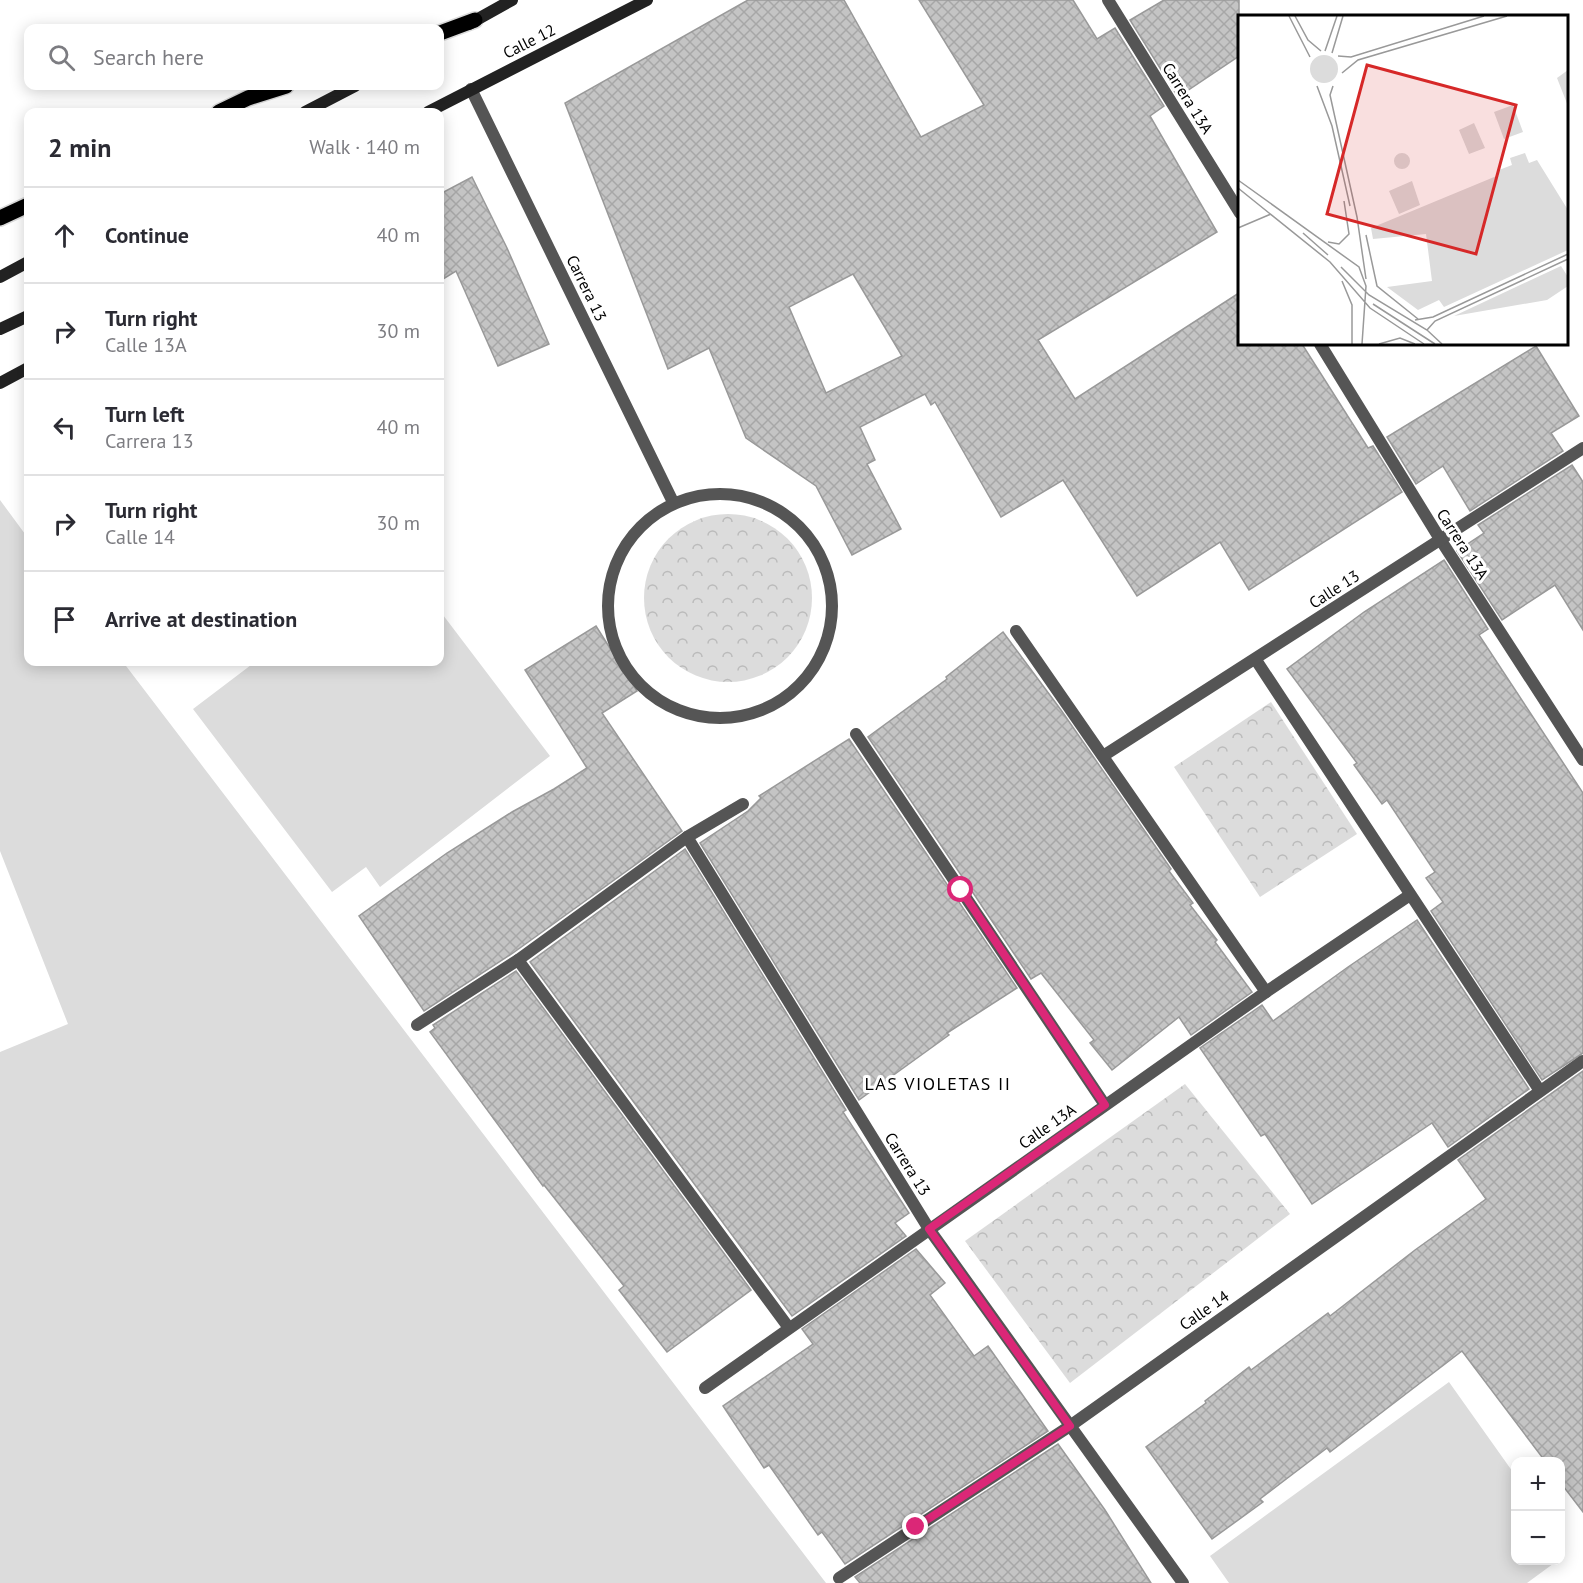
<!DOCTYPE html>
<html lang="en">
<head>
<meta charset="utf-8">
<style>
  :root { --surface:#fff; --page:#f7f7f7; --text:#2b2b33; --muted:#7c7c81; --line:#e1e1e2 }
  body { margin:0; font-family:"PT Sans",sans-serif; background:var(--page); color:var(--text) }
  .controls { position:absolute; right:18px; bottom:18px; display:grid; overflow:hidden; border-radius:12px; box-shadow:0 3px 15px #0003 }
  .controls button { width:54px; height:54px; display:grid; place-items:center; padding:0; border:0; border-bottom:2px solid var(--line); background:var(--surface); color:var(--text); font:30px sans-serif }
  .stop { position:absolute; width:18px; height:18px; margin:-14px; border:4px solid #db2777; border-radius:50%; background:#fff }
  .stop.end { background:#db2777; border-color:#fff; box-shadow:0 2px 6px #0008 }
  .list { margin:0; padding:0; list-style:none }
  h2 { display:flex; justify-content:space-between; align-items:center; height:78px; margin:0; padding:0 24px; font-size:26px }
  h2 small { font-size:20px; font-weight:400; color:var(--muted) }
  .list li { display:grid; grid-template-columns:39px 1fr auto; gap:18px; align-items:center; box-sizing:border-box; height:96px; padding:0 24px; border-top:2px solid var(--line) }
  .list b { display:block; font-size:22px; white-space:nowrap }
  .list p { margin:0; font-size:20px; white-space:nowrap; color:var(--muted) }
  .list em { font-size:20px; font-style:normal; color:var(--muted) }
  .icon { flex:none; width:33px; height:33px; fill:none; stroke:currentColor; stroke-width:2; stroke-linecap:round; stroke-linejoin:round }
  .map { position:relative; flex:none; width:1583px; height:1583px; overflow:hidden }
  .search { position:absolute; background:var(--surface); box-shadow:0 3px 15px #0003; left:24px; top:24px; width:420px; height:66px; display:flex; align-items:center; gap:15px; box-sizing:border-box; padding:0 21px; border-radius:12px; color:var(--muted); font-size:22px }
  .panel { position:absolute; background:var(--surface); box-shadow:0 3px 15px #0003; left:24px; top:108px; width:420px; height:558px; border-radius:12px }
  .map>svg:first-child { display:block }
</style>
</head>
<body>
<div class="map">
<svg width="1583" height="1583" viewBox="0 0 1583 1583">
  <defs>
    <pattern id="forest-crowns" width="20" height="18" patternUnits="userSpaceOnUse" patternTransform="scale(1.5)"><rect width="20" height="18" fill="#dcdcdc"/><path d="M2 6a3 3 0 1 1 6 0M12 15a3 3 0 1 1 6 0" fill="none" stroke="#bbb"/></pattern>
    <pattern id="building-cross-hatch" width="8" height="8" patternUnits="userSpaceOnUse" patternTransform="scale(1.5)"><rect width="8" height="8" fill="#c4c4c4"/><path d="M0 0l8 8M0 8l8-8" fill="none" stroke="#a7a7a7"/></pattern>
  </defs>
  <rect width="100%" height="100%" fill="#fff"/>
  <g fill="#dcdcdc">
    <path d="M0,500L28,538V662H123L826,1583H0V1052L68,1024L0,851Z"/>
    <path d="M440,611L550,756L380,887L366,867L332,892L193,709L255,662H440Z"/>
    <path d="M1449,1382L1515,1475L1516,1560L1557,1561L1527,1583H1229L1210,1556Z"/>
  </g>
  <g fill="url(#forest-crowns)">
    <circle cx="728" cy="598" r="84"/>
    <path d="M1271,702L1357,834L1260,897L1174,767Z"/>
    <path d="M1185,1084L1290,1214L1070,1383L965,1241Z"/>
  </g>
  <g fill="url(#building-cross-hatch)" stroke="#999" stroke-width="1.5" fill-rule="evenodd">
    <path d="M748,0H844L921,137L984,105L919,0H1073L1097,39L1115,28L1164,106L1150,116L1217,232L1038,340L1075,399L1239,293V344H1302L1368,448L1373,446L1402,492L1249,590L1220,542L1137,596L1063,480L1001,517L935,402L931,405L925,394L860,427L875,460L867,464L901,529L852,555L816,486L746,438L709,348L668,369L565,103ZM853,274L902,356L826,393L789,307Z"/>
    <path d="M1164,0H1239V56L1178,97L1130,20Z"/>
    <path d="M472,177L507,248L549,344L498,366L456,271L440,281V194Z"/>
    <path d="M1536,346L1579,416L1551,433L1563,451L1470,511L1443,466L1416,484L1387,437Z"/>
    <path d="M1572,465L1583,482V630L1555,585L1502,620L1457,551L1484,533L1478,525Z"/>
    <path d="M1444,560L1488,629L1479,635L1583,793V1053L1542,1080L1431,911L1443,902L1426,878L1435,872L1387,800L1382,804L1354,765L1357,763L1287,669L1364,612Z"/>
    <path d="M596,626L637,691L602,713L682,831L513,953L424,1011L359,916L447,853L512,812L554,789L587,768L525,670Z"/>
    <path d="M1003,632L1061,710L1171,869L1169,871L1193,903L1190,905L1217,940L1215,942L1252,992L1191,1035L1179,1017L1112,1070L1090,1043L1094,1040L1041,973L1031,979L868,737L947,679L946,677Z"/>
    <path d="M849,739L1017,988L947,1033L949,1035L859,1100L700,843L748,811L761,798L759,796Z"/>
    <path d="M685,849L846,1110L843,1112L909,1213L895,1223L906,1236L792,1316L530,962Z"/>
    <path d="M1417,920L1529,1089L1448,1147L1432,1123L1312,1204L1265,1134L1261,1136L1200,1048L1262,1005L1273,1021L1348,967Z"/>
    <path d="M516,971L751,1290L667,1352L619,1290L624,1286L544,1185L543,1186L430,1032L435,1028L433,1025Z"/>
    <path d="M1583,1071V1512L1560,1482V1461H1545L1462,1351L1330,1452L1327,1448L1260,1499L1263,1502L1212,1539L1146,1447L1206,1403L1205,1401L1249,1367L1251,1370L1328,1313L1330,1316L1415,1250L1486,1199L1458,1160Z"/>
    <path d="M916,1249L945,1283L930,1295L974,1356L988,1346L1048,1431L845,1564L822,1532L818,1535L769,1465L764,1468L723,1406L813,1344L802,1329Z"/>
    <path d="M1058,1444L1105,1510L1151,1583H860L855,1577Z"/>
  </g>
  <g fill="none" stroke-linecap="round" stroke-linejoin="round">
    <g stroke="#dbdbdb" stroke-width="18">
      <g id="primary">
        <path d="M440,33L475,20"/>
        <path d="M219,112L248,98L286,86"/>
        <path d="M0,218L28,205"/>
      </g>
    </g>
    <path stroke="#555" stroke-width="12" d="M1256,660L1540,1091"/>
    <g stroke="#555" stroke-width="12">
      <path d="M1108,0L1240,213"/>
      <path d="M471,89L673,502"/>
      <path d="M1320,344L1440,539L1583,760"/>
      <circle cx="720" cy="606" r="112"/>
      <path d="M1016,631L1266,992"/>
      <path d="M856,734L1105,1105"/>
      <path d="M1103,756L1583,448"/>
      <path d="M687,837L929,1229L1183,1583"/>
      <path d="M518,960L789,1328"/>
      <path d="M417,1025L518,960L687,837L743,804"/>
      <path d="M705,1388L1266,992L1410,895"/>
      <path d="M839,1578L1070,1426L1583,1061"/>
    </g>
    <g stroke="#222" stroke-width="12">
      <path d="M469,24L512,0"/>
      <path d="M305,112L355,86"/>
      <path d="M428,112L647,0"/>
      <path d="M0,277L28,262"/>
      <path d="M0,329L28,316"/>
      <path d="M0,383L28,368"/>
    </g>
    <use href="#primary" stroke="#000" stroke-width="15"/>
  </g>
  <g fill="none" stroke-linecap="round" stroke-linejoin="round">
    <path stroke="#db2777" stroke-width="8" d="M916,1527L1070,1426L929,1229L1105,1105L961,890"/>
  </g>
  <g text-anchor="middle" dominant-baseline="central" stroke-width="6" stroke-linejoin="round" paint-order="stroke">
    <g font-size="16" fill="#000" stroke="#fff">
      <text transform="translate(529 41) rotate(-27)">Calle 12</text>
      <text transform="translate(1188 98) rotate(58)">Carrera 13A</text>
      <text transform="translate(587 288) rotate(64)">Carrera 13</text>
      <text transform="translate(1463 544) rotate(57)">Carrera 13A</text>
      <text transform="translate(1334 589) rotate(-33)">Calle 13</text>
      <text transform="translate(1047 1126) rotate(-35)">Calle 13A</text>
      <text transform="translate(908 1164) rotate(58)">Carrera 13</text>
      <text transform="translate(1204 1310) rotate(-35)">Calle 14</text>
    </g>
    <g font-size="18" letter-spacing="1.5" fill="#000" stroke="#fff">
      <text x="938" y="1083">LAS VIOLETAS II</text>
    </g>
  </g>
  <g transform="translate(1238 15)">
    <rect width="330" height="330" fill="#fff"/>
    <path d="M330,55V91L319,63ZM275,90L285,117L266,124L256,97ZM287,138L291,148L299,145L330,195V235L206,292L201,285L180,295L149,272L194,266L188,219L135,224L133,213L261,160V155L274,150L272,143ZM174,166L182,190L161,199L151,176ZM323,251L330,262V271L309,285L216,301Z" fill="#dcdcdc"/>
    <path d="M72 54a14 14 0 1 1 28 0a14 14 0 1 1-28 0ZM236,108L247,133L231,139L221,115ZM156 146a8 8 0 1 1 16 0a8 8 0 1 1-16 0Z" fill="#dcdcdc"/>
    <path fill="none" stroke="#999" stroke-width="1.5" d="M51,1L72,42M57,1L70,25L83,36M87,36L99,1M94,38L105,1M100,41L113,42L246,1M104,58L120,45L269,1M79,71L94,111L112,191M95,71L92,80L119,202L128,264M0,165L121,252L128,271L124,329M0,173L92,247L132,293L186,329M0,213L33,199M65,218L90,240M128,220L139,271L180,304M90,227L101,229L111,219L106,186M103,252L131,280L189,315L204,329M104,266L114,290V329M135,289L197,329M177,305L195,302L330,239M189,315L197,306L330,244M141,329L162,323L177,329"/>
    <path fill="#d62828" fill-opacity="0.15" stroke="#d62828" stroke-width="3" d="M129,50L278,90L238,239L89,199Z"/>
    <rect width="330" height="330" fill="none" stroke="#000" stroke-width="3"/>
  </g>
</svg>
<div class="controls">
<button>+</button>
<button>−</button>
</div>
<div class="stop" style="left:961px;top:890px"></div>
<div class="stop end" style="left:916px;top:1527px"></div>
<div class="search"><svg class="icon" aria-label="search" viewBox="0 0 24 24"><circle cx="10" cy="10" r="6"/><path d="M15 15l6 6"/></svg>Search here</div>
<section class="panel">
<h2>2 min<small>Walk · 140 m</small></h2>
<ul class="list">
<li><svg class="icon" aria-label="ahead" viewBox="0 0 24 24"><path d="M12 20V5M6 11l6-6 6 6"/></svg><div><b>Continue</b></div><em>40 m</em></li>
<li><svg class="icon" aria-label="right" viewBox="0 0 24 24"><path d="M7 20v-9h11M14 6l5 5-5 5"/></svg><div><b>Turn right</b><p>Calle 13A</p></div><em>30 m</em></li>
<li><svg class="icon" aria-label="left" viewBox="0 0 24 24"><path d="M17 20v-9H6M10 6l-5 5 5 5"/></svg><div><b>Turn left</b><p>Carrera 13</p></div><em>40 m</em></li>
<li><svg class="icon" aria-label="right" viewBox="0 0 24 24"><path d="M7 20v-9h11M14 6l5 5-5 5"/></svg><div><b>Turn right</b><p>Calle 14</p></div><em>30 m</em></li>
<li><svg class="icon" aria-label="arrive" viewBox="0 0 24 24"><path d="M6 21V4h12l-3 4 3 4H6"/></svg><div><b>Arrive at destination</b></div></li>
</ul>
</section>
</div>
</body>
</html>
